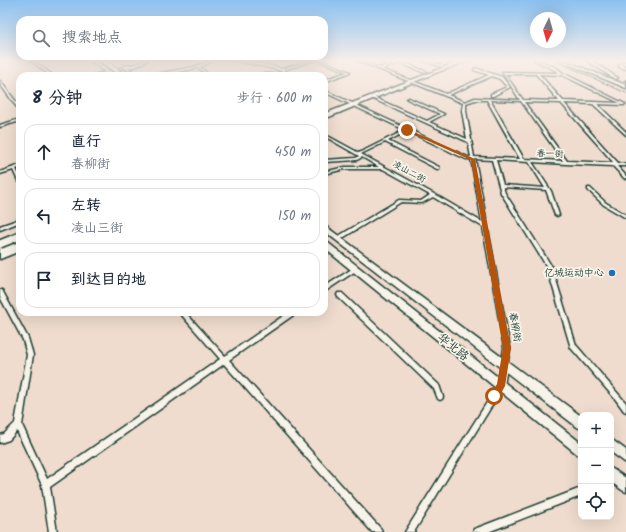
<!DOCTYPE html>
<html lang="zh">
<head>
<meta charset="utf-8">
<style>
  :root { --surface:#fff; --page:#f2f2f3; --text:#1f2937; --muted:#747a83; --line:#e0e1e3 }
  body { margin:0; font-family:Kalam,"LXGW WenKai TC",sans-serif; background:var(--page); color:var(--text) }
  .controls { position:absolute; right:12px; bottom:12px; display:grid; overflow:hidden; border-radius:8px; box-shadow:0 4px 16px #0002 }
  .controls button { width:36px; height:36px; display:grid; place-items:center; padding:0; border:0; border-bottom:1px solid var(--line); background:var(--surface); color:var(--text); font:20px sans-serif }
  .compass { position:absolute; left:530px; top:12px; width:36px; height:36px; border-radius:50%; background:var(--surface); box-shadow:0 4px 16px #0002; rotate:185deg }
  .stop { position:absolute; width:12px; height:12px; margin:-9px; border:3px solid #b45309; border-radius:50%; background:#fff }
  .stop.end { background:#b45309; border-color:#fff; box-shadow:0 1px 4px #0008 }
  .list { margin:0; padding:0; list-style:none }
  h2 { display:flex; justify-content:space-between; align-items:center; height:52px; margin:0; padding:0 16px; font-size:17px }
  h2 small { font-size:13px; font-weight:400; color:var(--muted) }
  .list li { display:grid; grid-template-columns:26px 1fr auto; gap:12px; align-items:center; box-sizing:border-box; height:56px; margin:0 8px 8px; padding:0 8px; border:1px solid var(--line); border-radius:12px }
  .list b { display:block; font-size:15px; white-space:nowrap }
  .list p { margin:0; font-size:13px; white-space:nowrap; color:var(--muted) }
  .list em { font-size:13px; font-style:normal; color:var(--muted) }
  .icon { flex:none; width:22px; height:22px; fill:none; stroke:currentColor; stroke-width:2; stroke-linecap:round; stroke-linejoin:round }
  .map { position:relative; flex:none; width:626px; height:532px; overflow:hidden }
  .search { position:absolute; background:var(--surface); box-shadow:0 4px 16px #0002; left:16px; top:16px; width:312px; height:44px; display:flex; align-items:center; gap:10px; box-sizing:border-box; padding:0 14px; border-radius:12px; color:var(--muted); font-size:15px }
  .panel { position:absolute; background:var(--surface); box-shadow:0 4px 16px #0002; left:16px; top:72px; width:312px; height:244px; border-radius:12px }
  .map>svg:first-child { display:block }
</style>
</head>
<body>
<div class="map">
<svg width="626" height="532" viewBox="0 0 626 532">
  <rect width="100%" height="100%" fill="#efdcce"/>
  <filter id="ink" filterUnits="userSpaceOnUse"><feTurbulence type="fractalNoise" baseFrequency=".025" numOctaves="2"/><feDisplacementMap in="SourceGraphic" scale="8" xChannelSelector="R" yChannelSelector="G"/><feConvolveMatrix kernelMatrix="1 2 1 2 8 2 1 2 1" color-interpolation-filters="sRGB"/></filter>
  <g filter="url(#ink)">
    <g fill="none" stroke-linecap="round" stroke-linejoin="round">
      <g stroke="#1f3d34" stroke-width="3">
        <g id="minor">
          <path d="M30,60H32L54,76H51Z"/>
          <path d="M146,60H148L137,66L128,68L138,76H135L125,68L94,76H90L124,67V66L135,64Z"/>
          <path d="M214,60H216L200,67L210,76H207L198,67L194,69L152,76H146L193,67Z"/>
          <path d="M232,60H235L253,63L269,60V61L256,63L277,67L281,69L314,60H316L283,70L294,76H291L288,74L239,76L240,75L286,73L276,69Z"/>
          <path d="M318,60H320L350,72L324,82V80L347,72Z"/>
          <path d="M356,60H358L380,68L398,61L407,60V61L402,62L427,72L425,73L400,63L382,69L446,94L489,75L474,70L475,68L502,77L510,87L493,96H491V94L507,87L500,79L492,76L448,95L465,102L475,98L520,100L502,72L559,73L553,69L534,60H536L555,67L563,73L625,104L624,105L597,104L626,132V135L593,104L564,103L619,164H626V166H617L626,176V179H625L613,166L566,164L532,162L551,191L559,215L557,216L555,215L546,190L503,187L505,193L552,267L576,345L620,396L626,403V412L624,411L616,400L571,348L547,267L501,193L492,160L475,159L510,348L504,386L414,532H405L498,385L504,348L483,227L433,197L422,203L401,202L341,239H337V237L399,200L421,201L430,195L383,169H345L324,174V172L345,167H379L362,157L357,160L324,162V160L356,158L359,156L324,136V134L359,153L405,130L324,92V90L468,157H471L468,142L371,98L373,97L427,121L440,114L407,99L409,98L444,114L429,122L467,139L462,111L463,103ZM505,74H536L559,101L523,100ZM539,74L562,75L620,103L563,101ZM475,100H487L520,159L474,157L466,111V103ZM490,100L521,101L563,161L524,159ZM524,102L561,103L614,163L567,161ZM407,131L466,159H471L482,222L434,194L361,154L385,142L437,169H439V167L388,141ZM496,160L529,162L545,188L503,185Z"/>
          <path d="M387,60H389L380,63L379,62Z"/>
          <path d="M422,60H424L441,65C444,62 449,59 453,60L445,64L442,67Z"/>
          <path d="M468,60H470L443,70L441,69Z"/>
          <path d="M626,61V63L622,66L626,67V69L619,67V65Z"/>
          <path d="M0,81L20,107V110H19L0,84Z"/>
          <path d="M625,81H626V83L624,82Z"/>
          <path d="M20,119V121L0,127V125Z"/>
          <path d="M20,165V167L16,169L20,177V182L18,181L13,170L0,174V172Z"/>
          <path d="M588,188H590L606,203L626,215V218L604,205L588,190Z"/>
          <path d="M20,219V222L0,230V226Z"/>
          <path d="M355,267L357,268L358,269L357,270L324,292V287Z"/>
          <path d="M0,290H2L28,338L33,355L22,425L47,479L220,359L179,312H185L225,356L289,312H296L295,314L229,360L381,529L382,532H372L224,364L50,487L57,532H49L42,485L17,431L9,440L0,443V435L4,434L15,423L27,355L23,340L0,297Z"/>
          <path d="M338,293H342L439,385L443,397L442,399L440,400L438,399L434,389L338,297L337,295Z"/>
          <path d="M581,488V496L488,532H473L474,529L477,528Z"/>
        </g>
      </g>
      <g stroke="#1f3d34" stroke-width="3">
        <g id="secondary">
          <path d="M337,111L341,112L324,119V116Z"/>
          <path d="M20,246V251L0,259V253Z"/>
        </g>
      </g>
      <g stroke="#1f3d34" stroke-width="3">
        <g id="primary">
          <path d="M90,60H94L115,76H110Z"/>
          <path d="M463,60H467L341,112L324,117V114Z"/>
          <path d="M324,225L581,416V429L577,427L324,231Z"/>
          <path d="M20,239V245L0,253V247Z"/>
          <path d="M324,241L327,242L581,443V456L577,454L324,248Z"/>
          <path d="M611,439L626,450V463L611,452Z"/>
          <path d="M611,468L626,478V492L622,490L611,482Z"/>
        </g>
      </g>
      <g stroke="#1f3d34" stroke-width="3">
        <g id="trunk">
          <path d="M559,60H563L626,85V88Z"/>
          <path d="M586,60H590L618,78L615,79Z"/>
          <path d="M20,242V248L0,256V250Z"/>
        </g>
      </g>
      <use href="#minor" fill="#f7f3e8" fill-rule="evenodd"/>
      <use href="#secondary" fill="#f7f3e8" fill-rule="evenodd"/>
      <use href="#primary" fill="#f7f3e8" fill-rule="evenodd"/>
      <use href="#trunk" fill="#f7f3e8" fill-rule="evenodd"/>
      <path stroke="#1f3d34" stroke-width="1" d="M554,60L626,93"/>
      <g stroke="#1f3d34" stroke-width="6" stroke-linecap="butt">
        <path id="trunk-bridge-far1" d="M102,60L123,76"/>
      </g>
      <g stroke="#1f3d34" stroke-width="10" stroke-linecap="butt">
        <path id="trunk-bridge" d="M0,244L20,236"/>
      </g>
      <use href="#trunk-bridge-far1" stroke="#f7f3e8" stroke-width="4.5"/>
      <use href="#trunk-bridge" stroke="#f7f3e8" stroke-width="7"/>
    </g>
  </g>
  <linearGradient id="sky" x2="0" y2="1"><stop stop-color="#8bc1f1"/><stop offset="0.45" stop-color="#f8efe9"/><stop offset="1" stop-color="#f8efe9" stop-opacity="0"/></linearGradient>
  <rect width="626" height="134" fill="url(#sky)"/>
  <path fill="#b45309" d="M407,129L475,159L511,348L505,386L498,399L494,401L490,396L497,384L503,348L471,160L406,131Z"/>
  <circle fill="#1f6fb2" stroke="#f7f3e8" stroke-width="1.5" cx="612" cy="273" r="4"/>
  <g text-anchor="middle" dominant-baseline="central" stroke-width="3.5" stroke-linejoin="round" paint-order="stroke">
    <g font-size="9" fill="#1f3d34" stroke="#f7f3e8">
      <text transform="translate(550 154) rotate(2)">春一街</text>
      <text transform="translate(409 172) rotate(29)">凌山二街</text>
    </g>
    <g font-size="10" fill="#1f3d34" stroke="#f7f3e8" text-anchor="end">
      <text x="604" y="273">亿城运动中心</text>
    </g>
    <g font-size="10" fill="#1f3d34" stroke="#f7f3e8">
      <text transform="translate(515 327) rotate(80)">春柳街</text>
    </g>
    <g font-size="12" fill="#1f3d34" stroke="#f7f3e8">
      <text transform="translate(453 347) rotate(39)">华北路</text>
    </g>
  </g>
</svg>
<div class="controls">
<button>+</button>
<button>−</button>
<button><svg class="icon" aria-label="locate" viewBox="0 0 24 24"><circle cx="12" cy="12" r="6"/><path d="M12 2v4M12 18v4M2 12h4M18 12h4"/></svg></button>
</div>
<svg class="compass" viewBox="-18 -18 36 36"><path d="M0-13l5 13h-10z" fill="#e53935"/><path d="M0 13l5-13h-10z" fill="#747a83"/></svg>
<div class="stop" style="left:494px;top:396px"></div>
<div class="stop end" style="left:407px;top:130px"></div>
<div class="search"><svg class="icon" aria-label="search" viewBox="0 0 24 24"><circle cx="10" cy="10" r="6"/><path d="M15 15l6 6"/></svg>搜索地点</div>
<section class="panel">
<h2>8 分钟<small>步行 · 600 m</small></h2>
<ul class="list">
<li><svg class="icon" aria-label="ahead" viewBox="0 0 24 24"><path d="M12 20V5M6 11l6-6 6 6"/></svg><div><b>直行</b><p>春柳街</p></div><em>450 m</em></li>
<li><svg class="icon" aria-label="left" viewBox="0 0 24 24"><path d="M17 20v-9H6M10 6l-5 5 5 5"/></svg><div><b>左转</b><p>凌山三街</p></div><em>150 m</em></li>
<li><svg class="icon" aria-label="arrive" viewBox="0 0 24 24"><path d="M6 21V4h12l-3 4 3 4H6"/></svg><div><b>到达目的地</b></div></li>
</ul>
</section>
</div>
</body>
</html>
